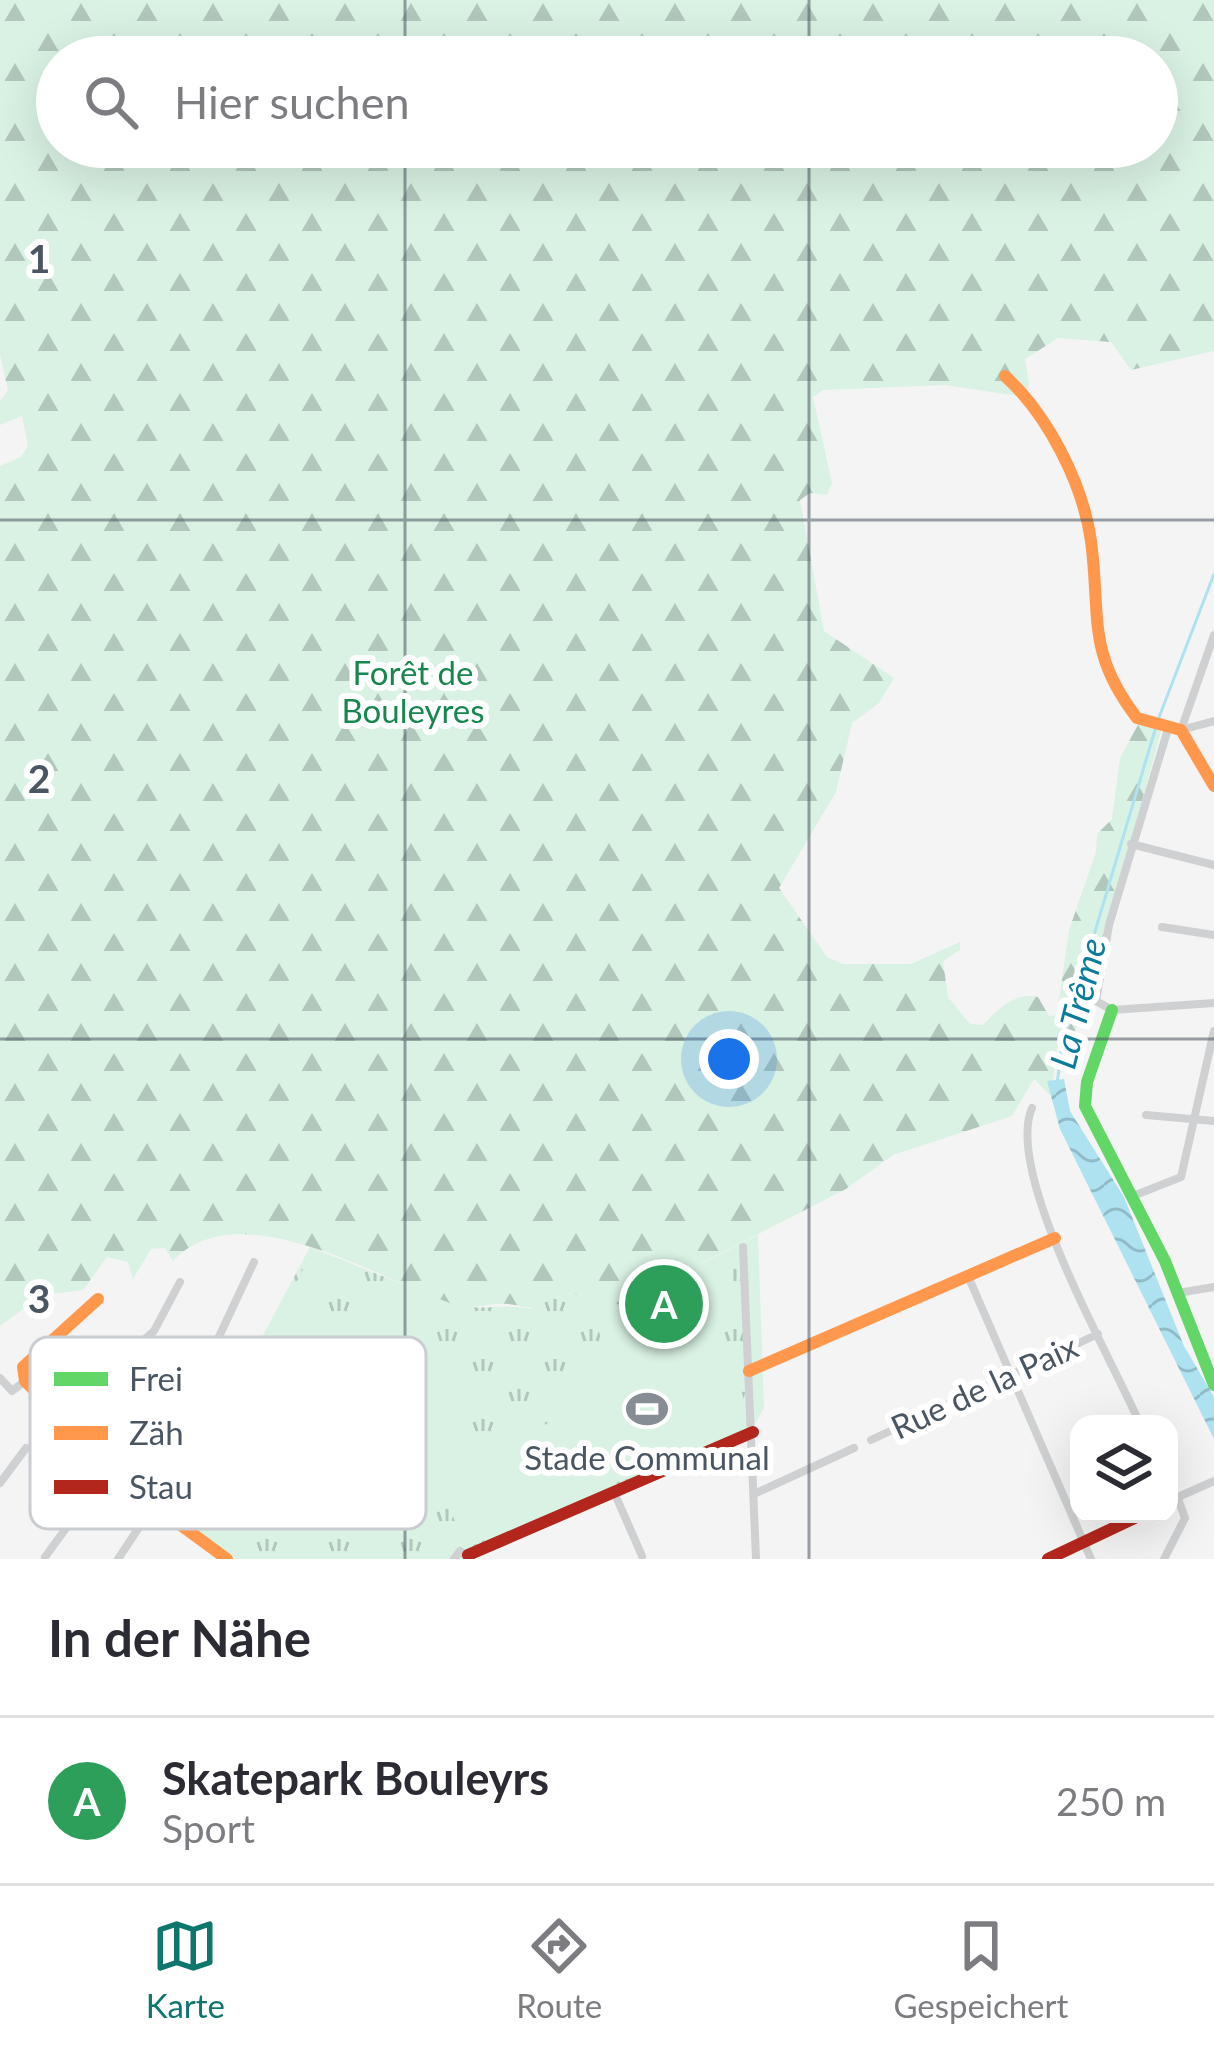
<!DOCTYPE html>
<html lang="de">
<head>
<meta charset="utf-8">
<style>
  :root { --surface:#fff; --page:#f7f7f7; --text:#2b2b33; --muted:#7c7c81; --line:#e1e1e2; --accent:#0f766e }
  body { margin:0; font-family:Lato,sans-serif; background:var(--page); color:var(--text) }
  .controls { position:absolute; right:36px; bottom:36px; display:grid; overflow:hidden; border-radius:24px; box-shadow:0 12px 48px #0002 }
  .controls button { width:108px; height:108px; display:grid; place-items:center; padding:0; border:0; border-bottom:3px solid var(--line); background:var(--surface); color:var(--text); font:60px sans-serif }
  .you { position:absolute; left:729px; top:1059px; width:42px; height:42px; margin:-30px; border:9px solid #fff; border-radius:50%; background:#1a73e8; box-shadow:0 0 0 18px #1a73e833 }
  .badge { display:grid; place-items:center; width:78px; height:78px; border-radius:50%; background:var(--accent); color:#fff; font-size:39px; font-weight:700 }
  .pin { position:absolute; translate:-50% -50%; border:6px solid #fff; box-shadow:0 3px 12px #0006 }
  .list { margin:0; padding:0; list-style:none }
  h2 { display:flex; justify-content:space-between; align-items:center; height:156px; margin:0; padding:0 48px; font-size:51px }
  h2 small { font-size:39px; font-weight:400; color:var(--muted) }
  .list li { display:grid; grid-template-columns:78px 1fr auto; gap:36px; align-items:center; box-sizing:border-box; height:168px; padding:0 48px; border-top:3px solid var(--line) }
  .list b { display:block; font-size:45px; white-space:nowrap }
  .list p { margin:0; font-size:39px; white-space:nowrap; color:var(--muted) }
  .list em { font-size:39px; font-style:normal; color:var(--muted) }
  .icon { flex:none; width:66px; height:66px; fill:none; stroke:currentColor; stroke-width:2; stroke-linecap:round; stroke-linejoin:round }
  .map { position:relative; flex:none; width:1214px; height:1559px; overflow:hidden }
  .search { position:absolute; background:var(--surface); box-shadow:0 12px 48px #0002; left:36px; right:36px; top:36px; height:132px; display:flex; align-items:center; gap:30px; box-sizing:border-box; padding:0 42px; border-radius:66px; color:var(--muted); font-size:45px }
  .sheet { height:324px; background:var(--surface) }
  nav { display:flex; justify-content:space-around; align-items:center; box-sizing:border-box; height:168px; border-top:3px solid var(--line); background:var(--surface); font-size:33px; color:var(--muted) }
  nav a { display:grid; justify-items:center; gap:6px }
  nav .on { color:var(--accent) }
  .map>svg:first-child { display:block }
</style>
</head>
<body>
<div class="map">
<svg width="1214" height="1559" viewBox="0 0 1214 1559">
  <defs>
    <pattern id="forest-firs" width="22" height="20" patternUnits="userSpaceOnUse" patternTransform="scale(3)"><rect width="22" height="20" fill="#d9f2e3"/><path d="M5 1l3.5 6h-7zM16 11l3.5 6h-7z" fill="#b2c7bb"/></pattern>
    <pattern id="park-tufts" width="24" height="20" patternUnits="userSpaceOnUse" patternTransform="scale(3)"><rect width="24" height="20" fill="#d9f2e3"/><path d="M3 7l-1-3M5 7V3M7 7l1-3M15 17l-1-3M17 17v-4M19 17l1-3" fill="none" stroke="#b2c7bb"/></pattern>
    <pattern id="water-waves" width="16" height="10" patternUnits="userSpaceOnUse" patternTransform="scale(3)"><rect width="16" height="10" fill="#aee2f0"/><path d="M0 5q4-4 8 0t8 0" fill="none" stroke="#90bac6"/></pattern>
  </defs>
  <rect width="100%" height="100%" fill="#f4f4f4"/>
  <path fill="url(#forest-firs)" fill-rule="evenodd" d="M0,0H1214V351L1131,370L1111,342L1058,338L1025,359L1029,384L1025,397L945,385L823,390L813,397L832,483L827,495L810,493L800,500L824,631L894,678L879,703L852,723L836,792L779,888L827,957L843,964H911L960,942V950L943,961L948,997L970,1024L983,1025C998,1009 1014,992 1038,997L1049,1016L1057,1015L1069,930L1096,852L1097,834L1112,819L1120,758L1146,710L1148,726L1161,731L1086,1008L1074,1033L1057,1048L1051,1096L1034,1079L1012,1116L893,1155L846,1189L680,1274L601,1298L557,1292L536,1308C526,1308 518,1305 508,1304C489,1302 472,1311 453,1305C382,1280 238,1190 173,1261L165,1248L151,1249L133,1279L128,1262L107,1257L83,1290L42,1295L0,1326V466L21,457L28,446L22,416L0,425V401L8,390L0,355ZM57,57H1157V147H57Z"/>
  <path fill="url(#park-tufts)" d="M758,1235L764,1408L748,1436L464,1559H237L148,1494L244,1371L310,1247L452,1304C478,1312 503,1303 531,1309L557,1292C630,1306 695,1266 758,1235Z"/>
  <g fill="#d9f2e3">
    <path d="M728,1255L735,1292L607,1351L592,1316Z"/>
    <path d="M306,1263L337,1275L316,1311L273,1330Z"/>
    <path d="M382,1284L427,1298L444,1357L361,1394C341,1347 333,1315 382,1284Z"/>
    <path d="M322,1315L357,1394L303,1418L267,1339Z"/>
    <path d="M705,1316L743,1396L746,1422L467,1548L434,1474L547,1424L561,1380Z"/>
    <path d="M444,1360L483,1449L361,1503L322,1414Z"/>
  </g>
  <path fill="url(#water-waves)" d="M1064,1079L1070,1111L1124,1197L1184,1346L1214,1397V1439L1060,1129L1047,1081Z"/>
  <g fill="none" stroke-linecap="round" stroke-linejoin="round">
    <g stroke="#aee2f0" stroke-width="3">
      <path d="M1158,720L1214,574"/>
      <path d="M1057,1084L1063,1039L1155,730"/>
    </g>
    <g stroke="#ced0d2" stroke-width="8">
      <path d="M1214,635L1181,730L1214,721"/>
      <path d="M1168,729L1109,925L1096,1001L1112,1010L1214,1003"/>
      <path d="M1131,844L1214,865"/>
      <path d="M1162,927L1214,935"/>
      <path d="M1032,1108C1004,1173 1111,1357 1140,1424"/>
      <path d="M1146,1115L1214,1121"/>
      <path d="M1133,1196L1181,1177L1214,1031"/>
      <path d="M743,1247L756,1559"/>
      <path d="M968,1276L1091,1559"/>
      <path d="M1178,1293L1214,1287"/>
      <path d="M0,1378L12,1391L25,1381"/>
      <path d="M58,1417L154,1331L180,1282"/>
      <path d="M871,1440L1098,1334"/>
      <path d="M0,1483L26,1448"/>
      <path d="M614,1492L642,1556"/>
      <path d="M754,1494L854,1448"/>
      <path d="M1169,1501L1214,1481"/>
      <path d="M45,1557L107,1472L209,1358L254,1262"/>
      <path d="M118,1559L142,1523"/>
      <path d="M454,1559L460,1551L469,1558"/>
      <path d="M1164,1559L1185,1518L1178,1499"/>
    </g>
    <path stroke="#63d668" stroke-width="12" d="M1112,1010L1087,1082L1085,1106L1165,1261L1214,1385"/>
    <g stroke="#ff974d" stroke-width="12">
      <path d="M1005,376C1048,415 1083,484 1091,541C1101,617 1086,652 1137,718L1181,730L1214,786"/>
      <path d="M98,1299L23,1367L25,1381L52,1408L73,1446L227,1559"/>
      <path d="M749,1371L1055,1238"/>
    </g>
    <g stroke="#b3261e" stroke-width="12">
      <path d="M468,1555L753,1432"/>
      <path d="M1048,1559L1143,1514"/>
    </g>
  </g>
  <path fill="none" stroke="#4a5661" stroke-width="3" stroke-opacity="0.55" d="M405,0V57M809,0V57M405,147V1559M809,147V1559M0,520H1214M0,1039H1214"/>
  <defs>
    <g id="stadium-bare" transform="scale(3.24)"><path d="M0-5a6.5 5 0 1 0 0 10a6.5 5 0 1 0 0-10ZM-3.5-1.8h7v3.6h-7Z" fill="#868d94" stroke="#fff" stroke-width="2.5" paint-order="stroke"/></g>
  </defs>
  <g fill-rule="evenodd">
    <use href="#stadium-bare" x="647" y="1409"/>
  </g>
  <g text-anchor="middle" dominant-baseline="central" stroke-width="12" stroke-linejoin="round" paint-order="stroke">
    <g font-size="33" fill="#17864f" stroke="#fff">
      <text x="413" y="672">Forêt de<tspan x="413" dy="38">Bouleyres</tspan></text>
    </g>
    <g font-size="33" fill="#4a5661" stroke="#fff">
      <text transform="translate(984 1386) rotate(-25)">Rue de la Paix</text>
    </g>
    <g font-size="33" fill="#4a5661" stroke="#fff">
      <text x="647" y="1457">Stade Communal</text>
    </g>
    <g font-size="36" font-style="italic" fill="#0c7c9b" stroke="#fff">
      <text transform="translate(1077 1003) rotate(-76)">La Trême</text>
    </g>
  </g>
  <rect x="30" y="1337" width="396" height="192" rx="18" fill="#fff" stroke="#c9ccd0" stroke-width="3"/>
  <rect x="54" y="1372" width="54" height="14" fill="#63d668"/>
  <rect x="54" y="1426" width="54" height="14" fill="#ff974d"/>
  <rect x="54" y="1480" width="54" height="14" fill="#b3261e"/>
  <g font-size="33" fill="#4a5661">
    <text x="129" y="1391">Frei</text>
    <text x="129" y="1445">Zäh</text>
    <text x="129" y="1499">Stau</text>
  </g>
  <g font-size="39" text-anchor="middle" font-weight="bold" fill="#4a5661" stroke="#fff" stroke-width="12" stroke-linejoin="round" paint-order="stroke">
    <text x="39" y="273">1</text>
    <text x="39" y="793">2</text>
    <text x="39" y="1313">3</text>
  </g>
</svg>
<div class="controls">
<button><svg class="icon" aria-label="layers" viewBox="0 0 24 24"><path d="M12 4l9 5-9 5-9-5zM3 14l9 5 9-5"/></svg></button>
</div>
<div class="you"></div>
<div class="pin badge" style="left:664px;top:1304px;background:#2e9e5b">A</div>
<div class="search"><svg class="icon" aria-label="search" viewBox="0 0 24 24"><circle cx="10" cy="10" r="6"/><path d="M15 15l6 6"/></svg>Hier suchen</div>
</div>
<section class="sheet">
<h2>In der Nähe<small></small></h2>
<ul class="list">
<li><span class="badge" style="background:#2e9e5b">A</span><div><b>Skatepark Bouleyrs</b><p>Sport</p></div><em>250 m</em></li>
</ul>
</section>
<nav>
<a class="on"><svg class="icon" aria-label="map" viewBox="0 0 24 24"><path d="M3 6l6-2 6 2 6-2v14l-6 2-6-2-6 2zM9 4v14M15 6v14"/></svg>Karte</a>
<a><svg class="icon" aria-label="directions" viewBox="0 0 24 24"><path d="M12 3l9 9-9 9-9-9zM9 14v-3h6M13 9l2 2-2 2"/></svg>Route</a>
<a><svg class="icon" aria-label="saved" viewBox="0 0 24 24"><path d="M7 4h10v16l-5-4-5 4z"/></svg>Gespeichert</a>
</nav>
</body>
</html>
